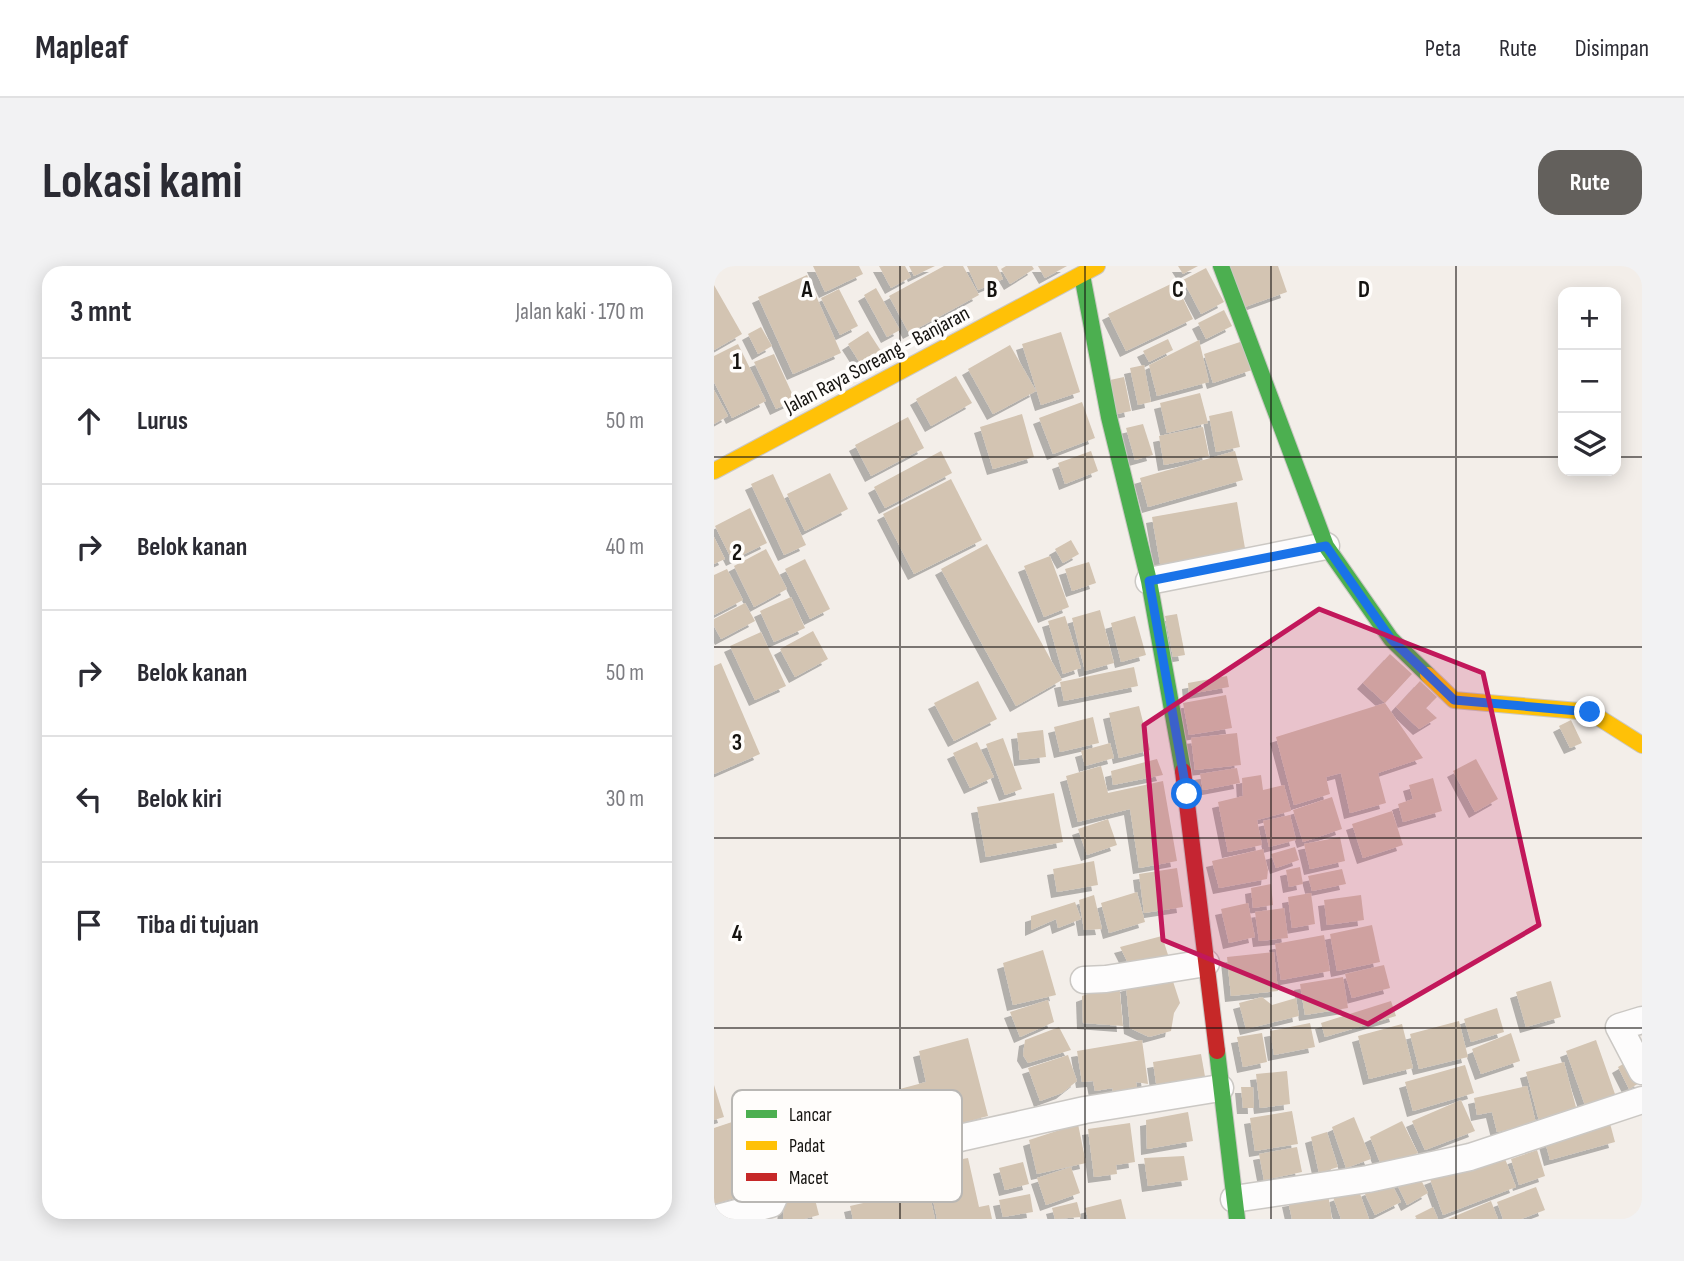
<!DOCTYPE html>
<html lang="id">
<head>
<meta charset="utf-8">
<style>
  :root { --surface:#fff; --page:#f2f2f3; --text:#2b2b33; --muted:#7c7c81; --line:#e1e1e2; --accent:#63605c }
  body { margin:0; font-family:"Sofia Sans Condensed",sans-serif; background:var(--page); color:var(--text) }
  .controls { position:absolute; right:21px; top:21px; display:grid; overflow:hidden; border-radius:14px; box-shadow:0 4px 18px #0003 }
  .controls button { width:63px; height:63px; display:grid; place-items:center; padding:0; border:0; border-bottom:2px solid var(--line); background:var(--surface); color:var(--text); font:35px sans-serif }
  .stop { position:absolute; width:21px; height:21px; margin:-16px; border:5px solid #1a73e8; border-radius:50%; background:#fff }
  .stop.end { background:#1a73e8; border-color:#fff; box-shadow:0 2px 7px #0008 }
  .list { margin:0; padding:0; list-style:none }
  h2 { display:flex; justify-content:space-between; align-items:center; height:91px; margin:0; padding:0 28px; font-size:30px }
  h2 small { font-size:23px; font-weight:400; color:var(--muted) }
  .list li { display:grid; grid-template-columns:46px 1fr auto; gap:21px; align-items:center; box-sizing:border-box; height:126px; padding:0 28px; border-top:2px solid var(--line) }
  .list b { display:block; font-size:26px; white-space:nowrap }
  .list em { font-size:23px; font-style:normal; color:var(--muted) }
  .icon { flex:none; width:38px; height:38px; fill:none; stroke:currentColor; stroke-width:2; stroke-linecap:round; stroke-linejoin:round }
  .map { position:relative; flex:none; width:928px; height:953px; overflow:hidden; border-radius:21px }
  header { display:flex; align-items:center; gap:42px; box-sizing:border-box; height:98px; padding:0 35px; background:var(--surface); border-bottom:2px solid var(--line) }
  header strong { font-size:33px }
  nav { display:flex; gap:38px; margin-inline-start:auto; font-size:24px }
  .intro { display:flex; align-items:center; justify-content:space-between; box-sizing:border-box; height:168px; padding:0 42px }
  h1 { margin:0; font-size:49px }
  .button { padding:18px 32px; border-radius:21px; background:var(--accent); color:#fff; font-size:24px; font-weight:700 }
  main { display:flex; gap:42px; padding:0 42px }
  aside { flex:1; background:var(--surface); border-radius:21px; box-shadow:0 4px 18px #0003 }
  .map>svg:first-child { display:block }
</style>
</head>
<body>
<header>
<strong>Mapleaf</strong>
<nav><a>Peta</a><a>Rute</a><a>Disimpan</a></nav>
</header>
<div class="intro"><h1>Lokasi kami</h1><a class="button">Rute</a></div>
<main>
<aside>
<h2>3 mnt<small>Jalan kaki · 170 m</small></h2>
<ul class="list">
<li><svg class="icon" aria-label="ahead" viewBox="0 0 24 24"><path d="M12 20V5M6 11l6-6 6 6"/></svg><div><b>Lurus</b></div><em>50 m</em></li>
<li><svg class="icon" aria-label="right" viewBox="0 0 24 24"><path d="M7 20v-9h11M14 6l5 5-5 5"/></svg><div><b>Belok kanan</b></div><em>40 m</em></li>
<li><svg class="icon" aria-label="right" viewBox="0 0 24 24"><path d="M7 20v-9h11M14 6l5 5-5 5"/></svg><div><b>Belok kanan</b></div><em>50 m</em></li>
<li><svg class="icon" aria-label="left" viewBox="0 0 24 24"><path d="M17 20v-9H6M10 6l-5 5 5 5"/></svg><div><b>Belok kiri</b></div><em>30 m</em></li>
<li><svg class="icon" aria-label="arrive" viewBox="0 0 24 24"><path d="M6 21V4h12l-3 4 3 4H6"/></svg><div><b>Tiba di tujuan</b></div></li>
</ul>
</aside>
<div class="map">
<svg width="928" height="953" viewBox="0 0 928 953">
  <defs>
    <filter id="shadow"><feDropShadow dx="-6" dy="6" stdDeviation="0" flood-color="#0004"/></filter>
  </defs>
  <rect width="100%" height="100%" fill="#f3eee9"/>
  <g fill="#d3c4b2" filter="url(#shadow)">
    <path d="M99,0H145L149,8L111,26Z"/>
    <path d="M165,0H191L197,11L177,22Z"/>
    <path d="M195,0H221L200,10Z"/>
    <path d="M230,0H249L265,29L195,67L175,30Z"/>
    <path d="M253,0H283L289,13L264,24Z"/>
    <path d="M292,0H318L320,3L296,18L287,3Z"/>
    <path d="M324,0H353L331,12Z"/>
    <path d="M464,0H484L469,8Z"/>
    <path d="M513,0H564L573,26L528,42Z"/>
    <path d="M492,2L510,36L487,48L469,14Z"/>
    <path d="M93,9L127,87L79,108L44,31Z"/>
    <path d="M461,16L479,53L412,85L394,48Z"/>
    <path d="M0,19L28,68L0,84Z"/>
    <path d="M162,22L186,64L173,71L150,29Z"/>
    <path d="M125,23L144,60L126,69L107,32Z"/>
    <path d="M510,44L518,60L492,73L484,57Z"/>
    <path d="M47,61L58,80L44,88L34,68Z"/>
    <path d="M154,65L167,85L146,97L134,78Z"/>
    <path d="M347,66L366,126L327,139L308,78Z"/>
    <path d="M454,73L459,84L435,96L429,85Z"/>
    <path d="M485,74L495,116L443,130L435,99Z"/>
    <path d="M529,75L538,104L499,117L490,88Z"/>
    <path d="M24,78L52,135L18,152L0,116V90Z"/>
    <path d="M296,79L322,125L279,148L254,103Z"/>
    <path d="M60,88L81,134L62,143L40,96Z"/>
    <path d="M430,99L437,136L424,139L416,102Z"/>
    <path d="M242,110L258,137L217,160L202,133Z"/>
    <path d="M410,111L417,145L403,148L396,114Z"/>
    <path d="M0,124L14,150L0,158Z"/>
    <path d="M486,127L494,157L453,167L446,137Z"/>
    <path d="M368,136L381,172L339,188L325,152Z"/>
    <path d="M518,145L526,181L502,186L495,150Z"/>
    <path d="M308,148L320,191L279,203L266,161Z"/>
    <path d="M194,151L210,182L157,210L141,179Z"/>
    <path d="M429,158L439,189L421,194L412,162Z"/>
    <path d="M489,161L495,190L450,199L445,170Z"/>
    <path d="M227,185L238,207L171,242L160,221Z"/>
    <path d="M377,185L384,205L351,218L344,197Z"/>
    <path d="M521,185L529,214L434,241L426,212Z"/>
    <path d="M116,207L134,243L91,265L73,228Z"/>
    <path d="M59,208L92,279L70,289L37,218Z"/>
    <path d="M237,213L268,274L200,308L169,248Z"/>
    <path d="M523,236L532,288L447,303L438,251Z"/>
    <path d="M36,242L53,277L18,294L1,260Z"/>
    <path d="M0,271L11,293L0,298Z"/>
    <path d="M357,274L365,288L349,297L341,283Z"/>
    <path d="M273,278L348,414L302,440L227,303Z"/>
    <path d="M52,283L73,323L40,341L20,300Z"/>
    <path d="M336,290L355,341L330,351L310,300Z"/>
    <path d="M91,293L116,343L96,353L71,303Z"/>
    <path d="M375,296L382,317L358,325L351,303Z"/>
    <path d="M13,303L29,334L0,349V309Z"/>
    <path d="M77,331L91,362L60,376L46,345Z"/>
    <path d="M31,337L41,355L7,373L0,360V353Z"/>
    <path d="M386,344L400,397L371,405L358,352Z"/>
    <path d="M463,348L471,389L459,391L451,350Z"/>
    <path d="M351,350L367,402L349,408L334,355Z"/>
    <path d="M421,350L432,389L407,396L397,357Z"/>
    <path d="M99,365L114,393L81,411L66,383Z"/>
    <path d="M47,366L72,420L41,434L16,380Z"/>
    <path d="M676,388L698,408L671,437L709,492L664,507L672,537L636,547L627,507L612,511L616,528L580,539L562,471L671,437L649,417Z"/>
    <path d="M7,397L46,488L0,508V400Z"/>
    <path d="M420,401L424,420L350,435L346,416Z"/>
    <path d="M513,410L515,421L475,428L474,417Z"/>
    <path d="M264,415L283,453L240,475L220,437Z"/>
    <path d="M706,415L723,431L712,442L723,452L705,463L682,441Z"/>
    <path d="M512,429L518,462L475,469L469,437Z"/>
    <path d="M425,440L436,484L405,492L395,447Z"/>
    <path d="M379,451L385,477L346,486L340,461Z"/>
    <path d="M857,454L868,477L856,482L845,460Z"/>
    <path d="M329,464L332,491L306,494L303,467Z"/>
    <path d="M523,467L527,499L481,504L477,472Z"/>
    <path d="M289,472L308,523L291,529L272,478Z"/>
    <path d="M263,476L280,511L256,522L239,487Z"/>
    <path d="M396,477L400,492L371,500L367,485Z"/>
    <path d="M443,493L449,509L399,519L397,505Z"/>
    <path d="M762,493L784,533L761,546L739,505Z"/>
    <path d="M387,500L394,527L449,515L463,595L425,602L416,543L364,556L352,510Z"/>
    <path d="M523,502L526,517L489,524L486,508Z"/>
    <path d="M547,509L549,524L570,519L577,545L543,554L548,579L514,586L504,536L529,530L528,512Z"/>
    <path d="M719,512L728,545L689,556L684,538L699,533L695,519Z"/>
    <path d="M340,527L349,576L272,591L263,541Z"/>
    <path d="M618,531L628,563L589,576L579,544Z"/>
    <path d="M678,545L689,579L649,592L638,558Z"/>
    <path d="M576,549L582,574L555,581L549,555Z"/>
    <path d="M394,553L403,579L373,589L364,563Z"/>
    <path d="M626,571L631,595L596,603L590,578Z"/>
    <path d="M581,581L585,594L562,602L557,588Z"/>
    <path d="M549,583L554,604L553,613L505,622L498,595Z"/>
    <path d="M380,595L384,619L343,626L339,603Z"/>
    <path d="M586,601L589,618L575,621L572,604Z"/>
    <path d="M463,602L469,641L430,647L425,608Z"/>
    <path d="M628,603L632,618L598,625L594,610Z"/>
    <path d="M557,618L559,639L539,642L537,622Z"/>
    <path d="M423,626L431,656L395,667L387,637Z"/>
    <path d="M597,627L601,658L578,662L574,631Z"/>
    <path d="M380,629L388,663L370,664L365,634Z"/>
    <path d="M647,629L650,654L613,659L610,634Z"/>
    <path d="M361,636L367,653L344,662L342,653L317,664V650Z"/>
    <path d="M534,637L541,671L515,677L507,643Z"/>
    <path d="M570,642L574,672L545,675L541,646Z"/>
    <path d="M658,659L666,696L623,705L616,668Z"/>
    <path d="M610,669L616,705L567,714L561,678Z"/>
    <path d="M448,670L455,692L417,703L406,681Z"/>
    <path d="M329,684L342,729L299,739L289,697Z"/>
    <path d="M560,686L564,725L517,730L513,691Z"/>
    <path d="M670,699L676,722L638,732L631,708Z"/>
    <path d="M456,706L466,737L460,747L457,765L435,771L416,762L412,720Z"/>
    <path d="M629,711L634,742L591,749L586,718Z"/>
    <path d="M837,715L847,751L812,761L802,726Z"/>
    <path d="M405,716L409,760L369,757L368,730Z"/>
    <path d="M548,731L558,739L582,732L585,750L532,763L525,737Z"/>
    <path d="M334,734L340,756L306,771L296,746Z"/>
    <path d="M677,735L682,750L611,771L607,757Z"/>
    <path d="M783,742L790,766L757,776L750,753Z"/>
    <path d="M745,755L754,791L705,803L696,768Z"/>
    <path d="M596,757L601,781L560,789L556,765Z"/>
    <path d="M688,758L699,802L655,813L644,770Z"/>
    <path d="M345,761L357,784L314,797L309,789L311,774Z"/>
    <path d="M548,767L553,796L529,801L523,771Z"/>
    <path d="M797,767L806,795L767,808L758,783Z"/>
    <path d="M254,772L274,850L224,863L222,854L150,873L141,835L212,816L205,785Z"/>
    <path d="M428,774L434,818L422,816L424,826L397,830L399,822L381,825L379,815L368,816L363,785Z"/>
    <path d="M882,774L902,831L872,842L852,785Z"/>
    <path d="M487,788L492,816L443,824L439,796Z"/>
    <path d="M354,789L363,815L348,827L326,835L314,802Z"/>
    <path d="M916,794L927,816L915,823L904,801Z"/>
    <path d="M850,796L863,845L825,855L812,806Z"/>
    <path d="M751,799L760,827L699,845L691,816Z"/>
    <path d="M573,805L576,838L546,842L542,808Z"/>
    <path d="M0,819L10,851L0,854Z"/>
    <path d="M813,820L822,857L783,866L778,846L763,849L760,832Z"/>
    <path d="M527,821H539L540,842H529Z"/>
    <path d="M747,834L761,865L711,884L698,855Z"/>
    <path d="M578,845L584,878L541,885L536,852Z"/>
    <path d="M474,846L479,875L433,883L432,854Z"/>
    <path d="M894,850L901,876L836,894L829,868Z"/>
    <path d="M640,851L657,893L632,902L618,861Z"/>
    <path d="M21,855L33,896L24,899L34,928L0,938V862Z"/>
    <path d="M688,855L704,887L669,904L656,871Z"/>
    <path d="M416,857L421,896L402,899L403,908L380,911L374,863Z"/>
    <path d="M364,858L372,897L323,908L315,874Z"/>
    <path d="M613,866L624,901L605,907L597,871Z"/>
    <path d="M583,881L588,906L550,914L545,888Z"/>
    <path d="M823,884L831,910L805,919L797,893Z"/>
    <path d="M788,885L802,921L729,949L716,913Z"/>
    <path d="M470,890L474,914L434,920L430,892Z"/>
    <path d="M254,892L265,941L275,939L278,953H223L212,900Z"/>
    <path d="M309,896L315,918L291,924L285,902Z"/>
    <path d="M209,899L221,953H139L136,940L180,930L175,907Z"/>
    <path d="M357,901L366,927L332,939L323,912Z"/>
    <path d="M701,903L714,927L693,939L681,914Z"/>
    <path d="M676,915L687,936L661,949L650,926Z"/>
    <path d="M97,918L105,949L90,953H69L71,924Z"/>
    <path d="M822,921L831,944L807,953H789L783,936Z"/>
    <path d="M644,922L655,953H627L619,931Z"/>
    <path d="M316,928L319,946L289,951L285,934Z"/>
    <path d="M614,928L618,953H578L574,935Z"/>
    <path d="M407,933L412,953H374L371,942Z"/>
    <path d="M777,935L784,953H734Z"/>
    <path d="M363,936L367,951L341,953L338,942Z"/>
    <path d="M719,941L724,953H703L701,950Z"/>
  </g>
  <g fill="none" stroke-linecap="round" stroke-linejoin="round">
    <g stroke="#cbc8c4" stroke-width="29">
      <g id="street">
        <path d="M435,315L612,280"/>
        <path d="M370,714L392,713L492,697"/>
        <path d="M928,754L905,761L928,805"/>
        <path d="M520,933L654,913L756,891L928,834"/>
        <path d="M0,953L57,938L63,925L72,919L250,871L371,844L506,822"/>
      </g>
    </g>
    <g stroke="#cbc8c4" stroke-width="18">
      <g id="fast">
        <path d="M507,0L612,280L677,373L714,409"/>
        <path d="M368,9L395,151L435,315L469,505"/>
        <path d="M503,785L523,953"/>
      </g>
    </g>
    <g stroke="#cbc8c4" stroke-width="18">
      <g id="slow">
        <path d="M0,205L383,0"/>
        <path d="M714,409L740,434L876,446L928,479"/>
      </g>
    </g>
    <g stroke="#cbc8c4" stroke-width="18">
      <path id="jam" d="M469,505L503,785"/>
    </g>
    <use href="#street" stroke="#fdfcfc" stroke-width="26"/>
    <use href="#fast" stroke="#4caf50" stroke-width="16"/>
    <use href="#slow" stroke="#ffc107" stroke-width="16"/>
    <use href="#jam" stroke="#c62828" stroke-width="16"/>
  </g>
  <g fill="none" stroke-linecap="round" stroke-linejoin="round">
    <path stroke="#1a73e8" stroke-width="9" d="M473,528L435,315L612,280L677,373L740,434L876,446"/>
  </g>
  <path fill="#c2185b" fill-opacity="0.2" stroke="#c2185b" stroke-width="5" stroke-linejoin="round" d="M605,343L769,407L825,659L654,758L449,674L430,459Z"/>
  <path fill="none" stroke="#151310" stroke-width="2" stroke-opacity="0.55" d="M186,0V953M371,0V953M557,0V953M742,0V953M0,191H849M902,191H928M0,381H928M0,572H928M0,762H928"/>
  <g text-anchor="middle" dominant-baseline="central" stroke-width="7" stroke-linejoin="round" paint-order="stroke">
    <g font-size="21" fill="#151310" stroke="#fffdfb">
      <text transform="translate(163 94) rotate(-28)">Jalan Raya Soreang - Banjaran</text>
    </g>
  </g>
  <rect x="18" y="824" width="230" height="112" rx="10" fill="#fffdfb" stroke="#b9b7b4" stroke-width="2"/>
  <rect x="32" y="844" width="31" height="8" fill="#4caf50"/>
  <rect x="32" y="875" width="31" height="9" fill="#ffc107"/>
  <rect x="32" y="907" width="31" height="8" fill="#c62828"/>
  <g font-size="19" fill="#151310">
    <text x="75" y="855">Lancar</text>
    <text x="75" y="886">Padat</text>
    <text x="75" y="918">Macet</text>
  </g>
  <g font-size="23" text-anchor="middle" font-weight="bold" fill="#151310" stroke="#fffdfb" stroke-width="7" stroke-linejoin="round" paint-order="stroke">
    <text x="93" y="31">A</text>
    <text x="278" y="31">B</text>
    <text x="464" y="31">C</text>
    <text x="650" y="31">D</text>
    <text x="23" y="103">1</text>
    <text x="23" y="294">2</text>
    <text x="23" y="484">3</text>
    <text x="23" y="675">4</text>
  </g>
</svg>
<div class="controls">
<button>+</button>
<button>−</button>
<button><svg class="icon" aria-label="layers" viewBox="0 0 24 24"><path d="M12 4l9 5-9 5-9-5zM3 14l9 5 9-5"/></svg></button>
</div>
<div class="stop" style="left:473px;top:528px"></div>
<div class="stop end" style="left:876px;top:446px"></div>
</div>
</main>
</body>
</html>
